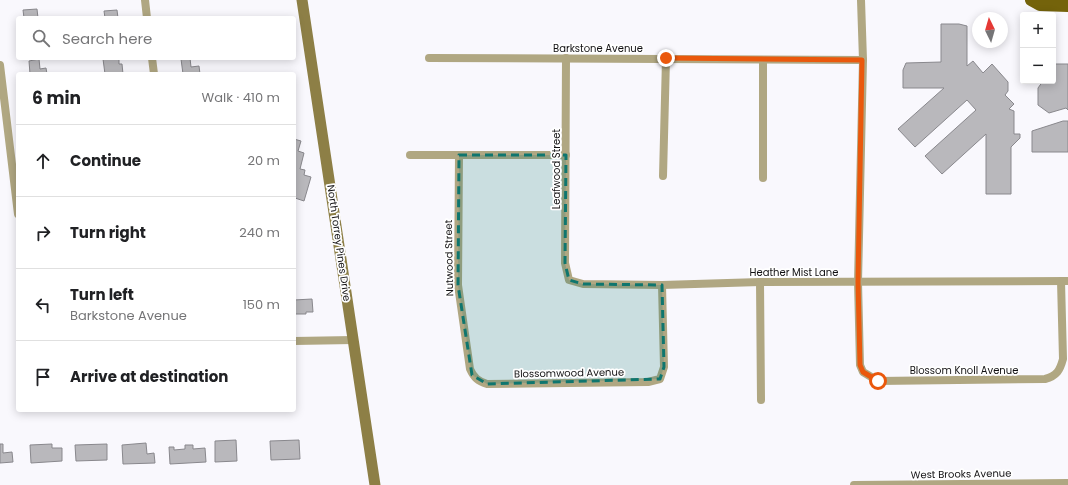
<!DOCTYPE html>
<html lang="en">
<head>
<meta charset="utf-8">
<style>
  :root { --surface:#fff; --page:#f2f2f2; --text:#202124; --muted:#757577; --line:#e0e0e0 }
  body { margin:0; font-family:Poppins,sans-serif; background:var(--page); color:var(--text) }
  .controls { position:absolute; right:12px; top:12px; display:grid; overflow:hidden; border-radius:4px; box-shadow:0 2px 10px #0003 }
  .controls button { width:36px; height:36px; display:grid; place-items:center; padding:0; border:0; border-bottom:1px solid var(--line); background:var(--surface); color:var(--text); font:20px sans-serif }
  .compass { position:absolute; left:972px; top:12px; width:36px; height:36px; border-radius:50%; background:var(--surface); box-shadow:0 2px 10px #0003; rotate:355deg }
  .stop { position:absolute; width:12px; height:12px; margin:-9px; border:3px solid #ea580c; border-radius:50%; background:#fff }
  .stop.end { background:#ea580c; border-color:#fff; box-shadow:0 1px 4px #0008 }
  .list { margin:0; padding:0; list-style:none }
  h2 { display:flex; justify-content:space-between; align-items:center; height:52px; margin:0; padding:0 16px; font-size:17px }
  h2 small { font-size:13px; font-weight:400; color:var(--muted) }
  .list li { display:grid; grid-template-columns:26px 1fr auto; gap:12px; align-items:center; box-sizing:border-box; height:72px; padding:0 16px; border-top:1px solid var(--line) }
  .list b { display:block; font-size:15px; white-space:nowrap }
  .list p { margin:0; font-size:13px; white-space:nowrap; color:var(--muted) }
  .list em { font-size:13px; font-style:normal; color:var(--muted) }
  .icon { flex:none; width:22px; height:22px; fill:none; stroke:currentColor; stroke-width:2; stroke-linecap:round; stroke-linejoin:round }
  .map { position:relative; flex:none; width:1068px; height:485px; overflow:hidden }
  .search { position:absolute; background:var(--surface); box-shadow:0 2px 10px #0003; left:16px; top:16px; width:280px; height:44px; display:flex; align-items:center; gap:10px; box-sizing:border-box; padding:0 14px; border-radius:4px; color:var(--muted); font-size:15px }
  .panel { position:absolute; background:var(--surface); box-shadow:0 2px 10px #0003; left:16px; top:72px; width:280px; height:340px; border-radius:4px }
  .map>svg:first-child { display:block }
</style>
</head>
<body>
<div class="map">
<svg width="1068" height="485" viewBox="0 0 1068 485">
  <rect width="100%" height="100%" fill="#f9f8fd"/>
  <g fill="#b9b8bc" stroke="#89888d">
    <path d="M37,9L38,18H24L23,10Z"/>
    <path d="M117,10L118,18H102H105L104,11Z"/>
    <path d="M941,24H959L967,26V66L973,61L983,73L992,64L1008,82V91L1005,95L1014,104L1009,109L1014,111V134H1020V138L1011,147V194H986V134L942,174L925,156L976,110L967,100L915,147L898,129L944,88H903V70L906,63L941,62Z"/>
    <path d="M119,58V64H122L123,74H105L103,59Z"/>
    <path d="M190,58L191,67L199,66L200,74H183L181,59Z"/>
    <path d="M39,59L40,69L46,68L47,74H30L29,61Z"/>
    <path d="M1055,64H1068V110L1066,108L1049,113L1038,105V88L1043,81H1053V67Z"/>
    <path d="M1063,121H1068V152H1032V131Z"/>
    <path d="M294,139L301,141L298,151L304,153L300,169L305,170L304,175L311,177L304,201L295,198L294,202Z"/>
    <path d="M312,299L313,312H306V314H294V300Z"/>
    <path d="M236,440L237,461L215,462V441Z"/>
    <path d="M299,440L300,459L271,460L270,441Z"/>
    <path d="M146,443L147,454L154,453L155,463L123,464L122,445Z"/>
    <path d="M0,444H3V453L12,452L13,462L0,463Z"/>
    <path d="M52,444V448H62V461L31,463L30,445Z"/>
    <path d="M107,444V460L76,461L75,445Z"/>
    <path d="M185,445H193V449L205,448L206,462L170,464L169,447H174V450L185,449Z"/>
  </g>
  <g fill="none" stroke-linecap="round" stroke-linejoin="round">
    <g stroke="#b0a782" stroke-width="8">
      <path d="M145,0L147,18"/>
      <path d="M861,0L863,60L858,282L860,365L863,372L878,381L1045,379C1057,376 1060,370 1063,359L1061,281"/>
      <path d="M152,58L154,74"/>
      <path d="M429,58L863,60"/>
      <path d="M566,58L565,263L569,280L583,284L662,285L760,282L1068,281"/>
      <path d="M763,60V178"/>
      <path d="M0,65L18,214"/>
      <path d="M410,155H566"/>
      <path d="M459,155L458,285L470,369C474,378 478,381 487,384L648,382L660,379L664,367L662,285"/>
      <path d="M663,176L666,59"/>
      <path d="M760,282L761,400"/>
      <path d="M294,341L353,340"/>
      <path d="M854,485L1068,483"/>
    </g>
    <path stroke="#8d7f46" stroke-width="11" d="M302,0L375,485"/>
    <path stroke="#74630b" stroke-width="12" d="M1031,0L1040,5L1068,6"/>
  </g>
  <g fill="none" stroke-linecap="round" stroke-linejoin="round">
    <path stroke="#ea580c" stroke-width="5" d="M666,58L862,60L858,282L860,365L863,372L878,381"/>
  </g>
  <path fill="#0f766e" fill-opacity="0.2" stroke="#0f766e" stroke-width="3" stroke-dasharray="8 5" stroke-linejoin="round" d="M459,155H566L565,263L569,280L583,284L662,285L664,367L660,379L487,384L472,375L458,285Z"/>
  <g text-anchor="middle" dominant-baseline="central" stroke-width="3.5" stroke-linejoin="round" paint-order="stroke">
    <g font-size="10" fill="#111012" stroke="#fff">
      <text x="598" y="48">Barkstone Avenue</text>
      <text transform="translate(556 169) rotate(-90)">Leafwood Street</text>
      <text transform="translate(339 243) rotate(82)">North Torrey Pines Drive</text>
      <text transform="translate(449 258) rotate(-91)">Nutwood Street</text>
      <text x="794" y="272">Heather Mist Lane</text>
      <text x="964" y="370">Blossom Knoll Avenue</text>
      <text transform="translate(569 373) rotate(-1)">Blossomwood Avenue</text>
      <text transform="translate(961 474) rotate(-1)">West Brooks Avenue</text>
    </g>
  </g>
</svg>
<div class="controls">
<button>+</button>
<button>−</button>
</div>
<svg class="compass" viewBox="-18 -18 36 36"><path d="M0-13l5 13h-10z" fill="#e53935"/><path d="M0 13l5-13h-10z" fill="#757577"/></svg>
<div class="stop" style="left:878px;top:381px"></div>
<div class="stop end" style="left:666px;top:58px"></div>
<div class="search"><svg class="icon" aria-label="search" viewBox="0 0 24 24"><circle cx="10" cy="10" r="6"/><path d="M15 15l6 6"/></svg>Search here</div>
<section class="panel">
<h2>6 min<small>Walk · 410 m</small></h2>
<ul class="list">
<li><svg class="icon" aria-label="ahead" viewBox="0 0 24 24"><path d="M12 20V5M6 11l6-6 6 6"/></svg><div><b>Continue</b></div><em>20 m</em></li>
<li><svg class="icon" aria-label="right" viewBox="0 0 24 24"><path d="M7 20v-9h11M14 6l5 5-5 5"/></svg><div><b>Turn right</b></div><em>240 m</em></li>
<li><svg class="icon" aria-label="left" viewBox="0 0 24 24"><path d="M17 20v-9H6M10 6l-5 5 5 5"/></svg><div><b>Turn left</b><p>Barkstone Avenue</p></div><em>150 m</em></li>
<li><svg class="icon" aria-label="arrive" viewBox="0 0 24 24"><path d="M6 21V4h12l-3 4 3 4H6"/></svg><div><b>Arrive at destination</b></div></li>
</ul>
</section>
</div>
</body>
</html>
